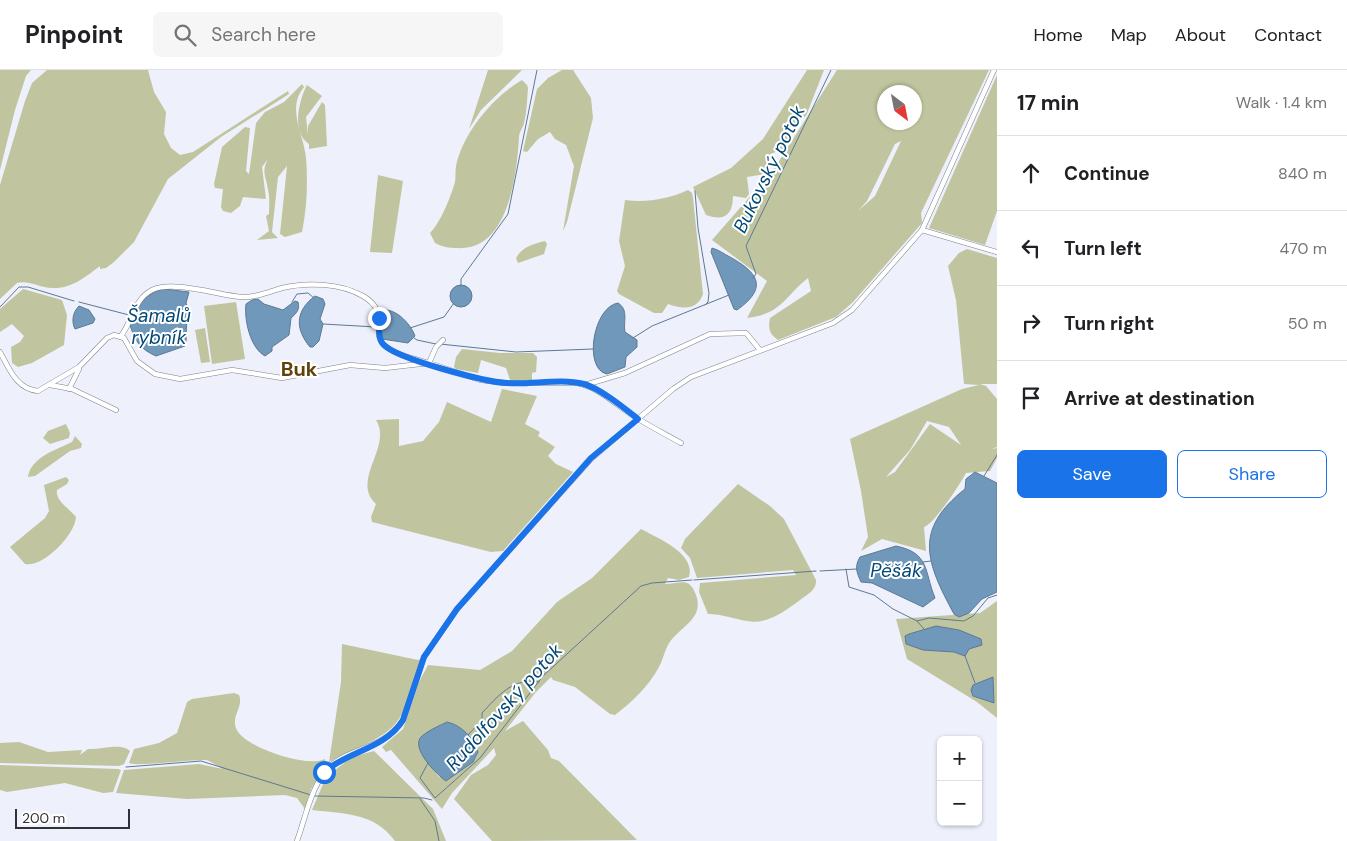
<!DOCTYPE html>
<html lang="en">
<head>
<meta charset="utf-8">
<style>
  :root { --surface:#fff; --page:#f6f6f6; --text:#202124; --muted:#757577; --line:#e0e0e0; --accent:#1a73e8 }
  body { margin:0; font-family:"DM Sans",sans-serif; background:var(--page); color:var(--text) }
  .controls { position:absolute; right:15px; bottom:15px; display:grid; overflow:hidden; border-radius:8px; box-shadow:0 1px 4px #0004 }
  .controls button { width:45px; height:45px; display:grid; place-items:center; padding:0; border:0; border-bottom:1px solid var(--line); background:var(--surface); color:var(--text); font:25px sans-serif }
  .compass { position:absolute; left:877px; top:15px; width:45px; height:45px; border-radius:50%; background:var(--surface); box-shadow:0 1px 4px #0004; rotate:148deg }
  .scale { position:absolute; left:15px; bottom:12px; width:115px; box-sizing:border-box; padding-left:5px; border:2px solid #313237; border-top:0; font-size:14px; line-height:18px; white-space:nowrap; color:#313237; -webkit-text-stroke:4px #fff; paint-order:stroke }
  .stop { position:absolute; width:15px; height:15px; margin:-11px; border:4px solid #1a73e8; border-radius:50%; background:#fff }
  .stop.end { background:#1a73e8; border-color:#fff; box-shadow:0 1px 5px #0008 }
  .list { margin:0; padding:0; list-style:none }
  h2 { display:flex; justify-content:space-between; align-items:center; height:65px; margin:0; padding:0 20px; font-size:21px }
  h2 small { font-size:16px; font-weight:400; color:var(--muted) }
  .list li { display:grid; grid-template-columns:32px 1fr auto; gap:15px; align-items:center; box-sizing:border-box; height:75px; padding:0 20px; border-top:1px solid var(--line) }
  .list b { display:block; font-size:19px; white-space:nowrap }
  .list em { font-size:16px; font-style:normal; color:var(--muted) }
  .actions { display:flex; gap:10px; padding:15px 20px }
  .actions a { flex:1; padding:11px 0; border:1px solid var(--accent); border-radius:8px; text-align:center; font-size:18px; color:var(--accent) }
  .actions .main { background:var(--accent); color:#fff }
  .icon { flex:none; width:28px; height:28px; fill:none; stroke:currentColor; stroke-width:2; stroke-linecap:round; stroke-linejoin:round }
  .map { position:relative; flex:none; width:997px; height:771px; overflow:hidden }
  header { display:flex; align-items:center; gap:30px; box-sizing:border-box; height:70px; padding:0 25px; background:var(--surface); border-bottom:1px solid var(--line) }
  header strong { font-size:24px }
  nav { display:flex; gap:28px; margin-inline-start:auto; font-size:18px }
  .search { width:350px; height:45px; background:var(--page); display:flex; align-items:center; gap:12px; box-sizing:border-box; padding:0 18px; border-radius:8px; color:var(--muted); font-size:19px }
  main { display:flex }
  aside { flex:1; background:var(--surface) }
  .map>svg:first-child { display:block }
</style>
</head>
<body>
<header>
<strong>Pinpoint</strong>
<div class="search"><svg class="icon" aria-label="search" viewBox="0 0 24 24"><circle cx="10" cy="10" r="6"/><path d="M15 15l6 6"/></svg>Search here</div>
<nav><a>Home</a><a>Map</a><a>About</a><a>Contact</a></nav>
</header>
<main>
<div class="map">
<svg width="997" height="771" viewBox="0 0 997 771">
  <rect width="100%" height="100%" fill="#eef0fc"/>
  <g fill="#c0c59f" fill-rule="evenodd">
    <path d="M0,0H31L26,6L15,40L0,100Z"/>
    <path d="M47,0H148L154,22L166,42L164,64L171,78L180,85L193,82L288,21L289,24L221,67L168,109L134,172L114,192L106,198L100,199V196C85,207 72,219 52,218C40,218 29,210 17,213L0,229V115L25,31L32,13Z"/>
    <path d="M488,0H522L481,40L469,59Z"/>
    <path d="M562,0H573L591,28L593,48L567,152L563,161L574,96L566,75L555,69L550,62L538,69L527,82L523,81L537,19L548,8Z"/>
    <path d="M807,0H824L806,46C796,50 792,64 788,73C783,81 775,81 768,86L767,101L765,104L747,107L749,124L746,128L733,126C733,144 725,152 706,145L693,117L731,98L763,69Z"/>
    <path d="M837,0H989L921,143L922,153L853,232L836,247L778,270C769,264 768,258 770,248L811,221L808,208C784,227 782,244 747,248L767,211L712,170L774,99ZM914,22V52H884V22ZM901,71L875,126L858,141L867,131L895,74Z"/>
    <path d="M997,5V141L985,175L929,158Z"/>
    <path d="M522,10L527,15L528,18C527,29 527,42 524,53C523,58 519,62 519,67C517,105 508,182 457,178C449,178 442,177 435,173L430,163C441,152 451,126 455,112C456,107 455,101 456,96C463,63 493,27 522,10Z"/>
    <path d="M302,14L304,17C286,39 304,64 306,88C308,112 307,138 302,162L285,167L280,164L287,96L278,107L272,162L278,168L257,170L269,161L266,146L269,144C269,136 270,127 268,120C266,106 261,102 268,89L262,97L266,129L243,127L240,136L231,143L223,141L221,137L223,119L215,118L214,114L222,77L245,57L250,58L246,101L249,104L256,53L265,42L284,32Z"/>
    <path d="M307,15L322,26L306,47L308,65V56L322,32L325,35L327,76L309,79V74C291,62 299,30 307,15Z"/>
    <path d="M378,105L403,111L392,183L370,182Z"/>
    <path d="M688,120L692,123L693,128L703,224C697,241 682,239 668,234L662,243H654L619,224L617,221L625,196L619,171L625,130C646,133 669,129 688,120Z"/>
    <path d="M545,171L547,174L544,184L518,193L516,188C522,177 533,174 545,171Z"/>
    <path d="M967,179L997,188V314H980L986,316L997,329V377L992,379L997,378V388L990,401L966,403C959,416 934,454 924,457L926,481L882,469L861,481L868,467L861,421L850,369L962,319L979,315L964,314L956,230L948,196L959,183ZM927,351L949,357L961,375L930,354L895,402L886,407L910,380Z"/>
    <path d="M23,219L62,230L67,245L64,275L32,293L18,297L12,293L11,277L20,272L24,266L12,254L0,262V239Z"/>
    <path d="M236,232L245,289L212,294L204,236Z"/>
    <path d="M205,258L210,292L201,293L195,260Z"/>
    <path d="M462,279L500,283H533L537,287L536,302L532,303V311L510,310L506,298L481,290L478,303L456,299L454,297L456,287Z"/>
    <path d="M502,319L537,326L525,354L540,362L538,366L555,377L548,386L556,394L573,402L503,481L491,482L372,452L371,447L376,434C350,410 393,377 376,350L399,349V376L423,371L439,352L447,332L491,352Z"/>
    <path d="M66,354L70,363L69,368L50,374L43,368L48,361Z"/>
    <path d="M75,366L82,374L81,378L70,381L35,406L28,407C31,387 56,380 72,372Z"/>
    <path d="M66,407L69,410L67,414L57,420C55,431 69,438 76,447C75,465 43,498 25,494L10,477L45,448L49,441L44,415Z"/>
    <path d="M738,414L770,436L784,449L816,510C817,520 807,525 800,530C785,541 767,555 747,551C734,549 722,544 708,544L699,522L700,513L796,505L793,500L697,508L690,488L681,478L685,469Z"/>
    <path d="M641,459C657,468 696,483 689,507L679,510L668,508L665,514C681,514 689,506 696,525C705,550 678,557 668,575C664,582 663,590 659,597C648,617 633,631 615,645L610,644L575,617L553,610L551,607L536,622L505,661L523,651L548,680L551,688L559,691L637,770L492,771L454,729L471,705L488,695L496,685L494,678L452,723L442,739L391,680L386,682L382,677L403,659L419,612L428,595L480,600L512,581L557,532L592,508ZM447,652C463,655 472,669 478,682C474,699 453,702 439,707L425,688L422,666Z"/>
    <path d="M997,531V648L977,632L907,589L896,549L980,543Z"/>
    <path d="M342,574L418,590L424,588C417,605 407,640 396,653C383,670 348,681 329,692L341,612Z"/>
    <path d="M234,623L239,625C244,636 231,646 236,658C242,677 308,698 325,689L326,693L311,719L305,739L297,728L285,725L187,729L116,723L124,700L199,694L223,699C218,697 211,691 206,690C193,689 135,697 129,693L134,679L159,673L177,663L187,632L192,629Z"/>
    <path d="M19,672L48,682L82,680L80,685L88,679C100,680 121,672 130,681L124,694L119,696L0,693V673Z"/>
    <path d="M374,681L433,739L446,771H395C374,742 344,744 312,740L326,707L352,687Z"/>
    <path d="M0,695L118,699L121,700L113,722L103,723L65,713L7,722L0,720Z"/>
  </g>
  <g fill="#7098bb" stroke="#5d7993">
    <path d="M712,178C719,180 724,184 730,187C759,203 768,218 737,240L734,239L711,182Z"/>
    <circle cx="461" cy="226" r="11"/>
    <path d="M164,219L189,222L186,233L190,243C184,254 188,265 185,276L156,286C140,279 135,271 130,255C135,237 146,223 164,219Z"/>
    <path d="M315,226L323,229L325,234L320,249L323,254L319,271L313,277H310C295,259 295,241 315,226Z"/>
    <path d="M258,229L264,234L283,240L295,231L298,232C300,239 297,243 291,248L289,265L272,277V281L265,286C250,278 244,249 246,234L252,230Z"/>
    <path d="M618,233C629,240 623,251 625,262L637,270V277L626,287L625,297L607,304C583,299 593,237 618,233Z"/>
    <path d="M79,236L89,240L95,249L93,253L75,259C71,251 73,242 79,236Z"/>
    <path d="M385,240C398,240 411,255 415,266L408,273L382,269C380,260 378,248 385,240Z"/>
    <path d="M975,402L997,413V522L982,529L969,543L959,547L954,544C926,492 913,460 965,419L966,409Z"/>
    <path d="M896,476C930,483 924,501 935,528L923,537L872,513L861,512C857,503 854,497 860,487Z"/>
    <path d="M936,556L959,560L981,569L982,575L969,579L965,586L954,582L923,580L906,574L905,566L909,564Z"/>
    <path d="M993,607L994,633L973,626L971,620L973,615Z"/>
    <path d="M447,652C462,655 474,669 478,682L473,692L446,711C437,705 409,677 422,666C429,660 439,656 447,652Z"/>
  </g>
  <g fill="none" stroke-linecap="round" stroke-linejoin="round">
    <g stroke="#5d7993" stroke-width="1">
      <path d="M695,121L698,158L709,223L708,232L705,235"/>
      <path d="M753,208L756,204L746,176L831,0"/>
      <path d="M461,216V209L508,144L537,0"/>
      <path d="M79,232L129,245"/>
      <path d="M292,232L297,224L308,223L314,228"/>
      <path d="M0,237L19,217H28L74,231"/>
      <path d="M323,254L376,257"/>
      <path d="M410,258L444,247L454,233"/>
      <path d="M414,268L417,270L436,274"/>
      <path d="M633,268L652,256L729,225"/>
      <path d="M440,274L516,282L593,279"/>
      <path d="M984,406L997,385"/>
      <path d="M923,492L931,491"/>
      <path d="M846,499L849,517L874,525L893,539L917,551L929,548L964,551L973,546L988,528L997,525"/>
      <path d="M820,501L857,499"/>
      <path d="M694,510L816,501"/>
      <path d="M917,551L924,559"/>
      <path d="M965,586L975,613"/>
      <path d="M468,665L482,650V643C498,626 513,607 539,612"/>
      <path d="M428,693L420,708L435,728L480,688L543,606L641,516L652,513L692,510"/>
      <path d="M126,697L201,691L311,725"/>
      <path d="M315,726L424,728L432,730"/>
      <path d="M420,729L435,751L439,771"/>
    </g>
    <g stroke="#7f828c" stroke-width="5.5">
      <g id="minor">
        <path d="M922,160L997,182"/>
        <path d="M121,266C132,252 134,229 152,220C173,210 218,225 241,227C255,228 269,222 282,218C307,212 340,213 363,226C391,242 370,262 384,275C395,285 415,289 429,293L436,277L443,270"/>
        <path d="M0,282C9,298 16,319 38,321L79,297L107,268L114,265L124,268L137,291L155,304L180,309L232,300L282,308L350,295L385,298L429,293L480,310L506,313H576C601,317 618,338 640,350C653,358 667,365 681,373"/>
        <path d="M50,315L72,319L116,340"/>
        <path d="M585,315L625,303L710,264L746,263L760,280"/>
        <path d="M69,319L79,299"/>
        <path d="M297,771C305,749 310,722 324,703C342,677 383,682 403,650L424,587L457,539L591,389L673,319L691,307L833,253L852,240L922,160L994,0"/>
      </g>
    </g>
    <use href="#minor" stroke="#fff" stroke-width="4.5"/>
  </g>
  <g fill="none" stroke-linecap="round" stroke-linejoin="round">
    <path stroke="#1a73e8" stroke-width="6" d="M324,702C348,681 385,679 403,650L424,587L457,539L591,388L638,349C624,338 601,319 584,314C560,308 531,315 507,313C486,312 396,289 383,274C378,269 379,256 379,248"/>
  </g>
  <g text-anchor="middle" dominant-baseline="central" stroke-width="4" stroke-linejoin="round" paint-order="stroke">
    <g font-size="19" font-style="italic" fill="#034977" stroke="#fff">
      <text transform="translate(769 99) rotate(-64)">Bukovský potok</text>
      <text x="159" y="245">Šamalů<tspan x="159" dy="22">rybník</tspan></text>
      <text x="896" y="500">Pěšák</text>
      <text transform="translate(504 637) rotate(-48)">Rudolfovský potok</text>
    </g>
    <g font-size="20" font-weight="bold" fill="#604308" stroke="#fff">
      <text x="299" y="299">Buk</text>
    </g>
  </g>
</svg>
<div class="controls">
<button>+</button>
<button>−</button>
</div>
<svg class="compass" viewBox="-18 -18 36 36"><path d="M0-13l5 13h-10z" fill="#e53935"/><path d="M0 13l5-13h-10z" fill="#757577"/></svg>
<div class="scale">200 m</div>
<div class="stop" style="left:324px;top:702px"></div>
<div class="stop end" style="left:379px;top:248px"></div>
</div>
<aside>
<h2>17 min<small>Walk · 1.4 km</small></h2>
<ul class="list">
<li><svg class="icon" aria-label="ahead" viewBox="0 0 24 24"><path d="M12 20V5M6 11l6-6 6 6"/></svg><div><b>Continue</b></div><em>840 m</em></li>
<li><svg class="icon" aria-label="left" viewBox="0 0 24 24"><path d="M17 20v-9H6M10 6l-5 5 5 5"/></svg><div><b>Turn left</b></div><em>470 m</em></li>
<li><svg class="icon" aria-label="right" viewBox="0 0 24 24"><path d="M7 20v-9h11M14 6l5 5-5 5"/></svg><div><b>Turn right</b></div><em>50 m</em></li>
<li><svg class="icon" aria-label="arrive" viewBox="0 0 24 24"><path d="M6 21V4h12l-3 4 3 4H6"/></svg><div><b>Arrive at destination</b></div></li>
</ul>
<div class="actions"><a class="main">Save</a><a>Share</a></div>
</aside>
</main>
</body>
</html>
